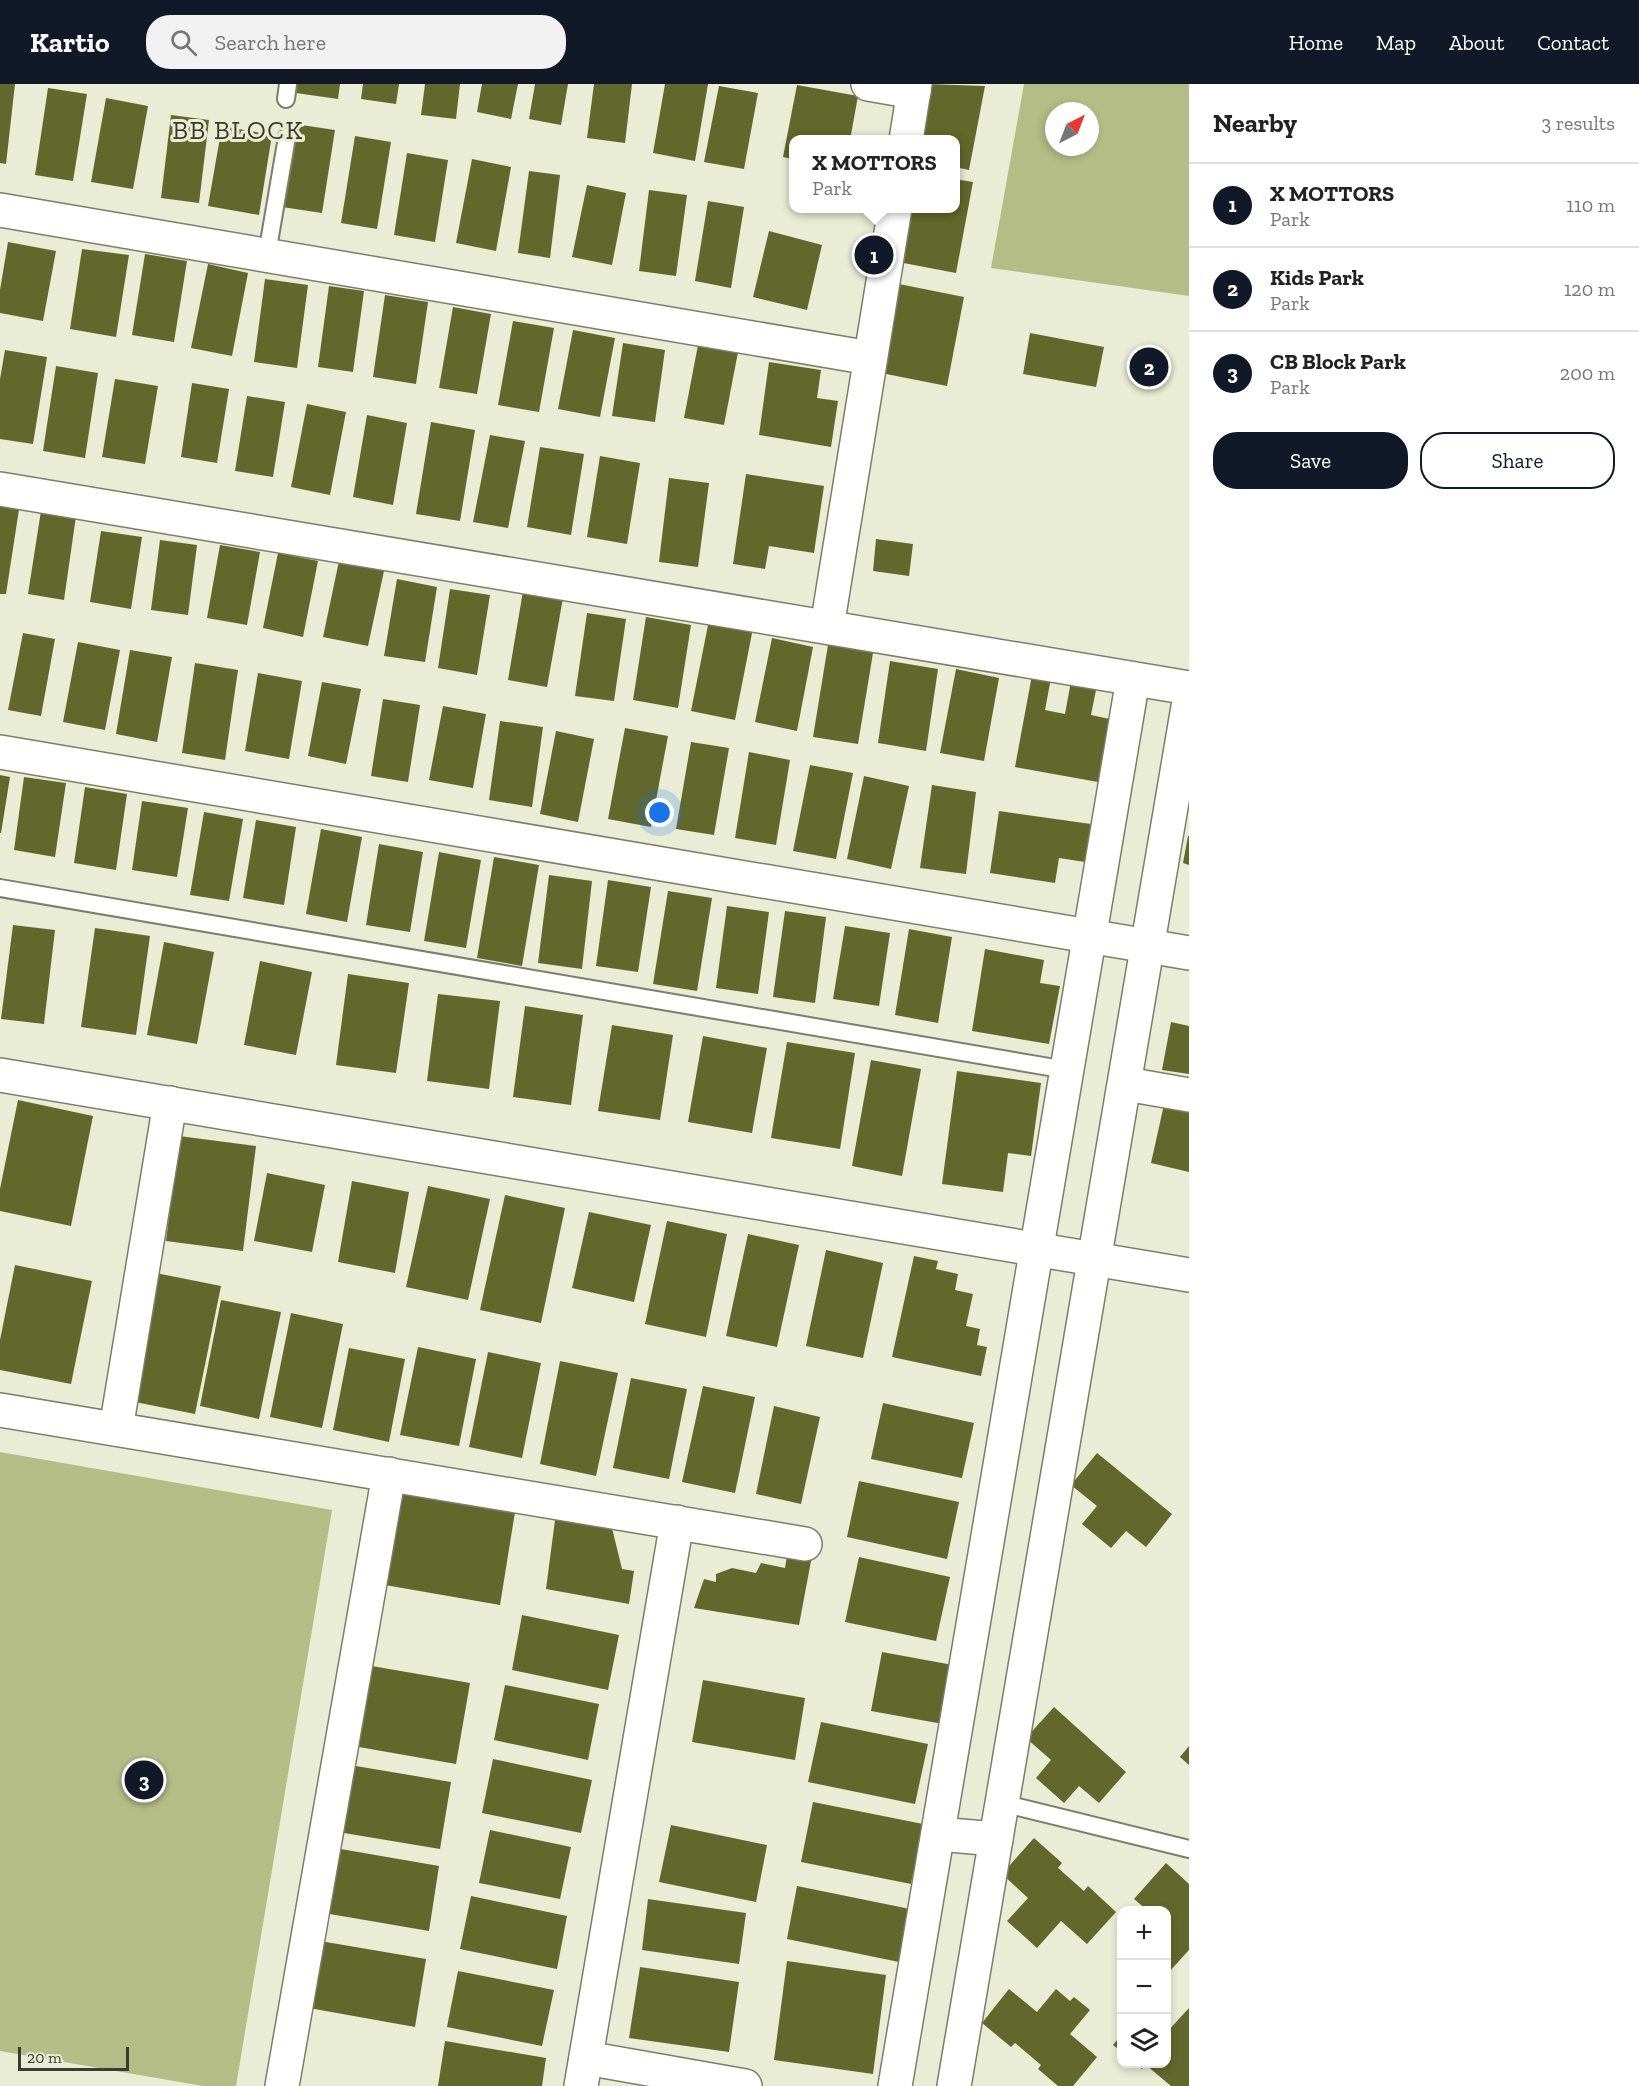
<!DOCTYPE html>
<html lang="en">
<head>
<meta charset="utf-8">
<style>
  :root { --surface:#fff; --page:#f2f2f2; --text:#222; --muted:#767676; --line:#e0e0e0; --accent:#111827 }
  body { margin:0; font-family:"Zilla Slab",serif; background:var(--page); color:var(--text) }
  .controls { position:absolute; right:18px; bottom:18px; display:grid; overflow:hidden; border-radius:12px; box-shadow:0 3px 9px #0003 }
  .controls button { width:54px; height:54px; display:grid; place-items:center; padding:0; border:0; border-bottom:2px solid var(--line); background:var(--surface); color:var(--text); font:30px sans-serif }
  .compass { position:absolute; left:1045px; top:18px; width:54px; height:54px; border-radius:50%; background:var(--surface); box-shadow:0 3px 9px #0003; rotate:42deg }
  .scale { position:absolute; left:18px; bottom:15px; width:111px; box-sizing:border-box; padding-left:6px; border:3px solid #3a3c32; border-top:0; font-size:16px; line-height:21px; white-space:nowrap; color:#3a3c32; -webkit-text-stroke:4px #e9edd5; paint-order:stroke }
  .you { position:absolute; left:660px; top:729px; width:21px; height:21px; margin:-15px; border:4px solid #fff; border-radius:50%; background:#1a73e8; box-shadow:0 0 0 9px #1a73e833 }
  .badge { display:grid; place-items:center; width:39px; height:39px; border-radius:50%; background:var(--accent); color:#fff; font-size:20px; font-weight:700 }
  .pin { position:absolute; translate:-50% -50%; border:3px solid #fff; box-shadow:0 2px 6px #0006 }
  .popup { position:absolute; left:789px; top:51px; width:171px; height:78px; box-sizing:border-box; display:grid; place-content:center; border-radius:12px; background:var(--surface); filter:drop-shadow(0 2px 4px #0005); font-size:20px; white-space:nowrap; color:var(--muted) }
  .popup b { font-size:22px; color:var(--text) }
  .popup::after { content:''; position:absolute; left:50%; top:100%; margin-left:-12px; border:12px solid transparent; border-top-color:var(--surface) }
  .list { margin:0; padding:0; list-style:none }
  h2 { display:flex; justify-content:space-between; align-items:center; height:78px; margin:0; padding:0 24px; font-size:26px }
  h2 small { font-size:20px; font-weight:400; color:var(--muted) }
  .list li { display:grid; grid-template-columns:39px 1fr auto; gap:18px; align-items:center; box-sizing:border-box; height:84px; padding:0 24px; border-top:2px solid var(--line) }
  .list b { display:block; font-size:22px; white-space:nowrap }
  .list p { margin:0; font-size:20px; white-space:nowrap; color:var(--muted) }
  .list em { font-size:20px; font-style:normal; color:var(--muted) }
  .actions { display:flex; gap:12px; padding:18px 24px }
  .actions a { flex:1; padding:14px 0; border:2px solid var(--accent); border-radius:24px; text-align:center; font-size:21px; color:var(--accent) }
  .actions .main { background:var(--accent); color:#fff }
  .icon { flex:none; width:33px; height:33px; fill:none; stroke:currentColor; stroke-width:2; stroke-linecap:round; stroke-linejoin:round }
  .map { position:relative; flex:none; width:1189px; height:2002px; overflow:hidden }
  header { display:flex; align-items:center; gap:36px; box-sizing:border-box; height:84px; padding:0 30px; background:var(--accent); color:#fff }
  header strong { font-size:28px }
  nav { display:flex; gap:33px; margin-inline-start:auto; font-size:21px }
  .search { width:420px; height:54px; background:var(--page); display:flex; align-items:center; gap:15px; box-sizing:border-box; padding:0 21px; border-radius:24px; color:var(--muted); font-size:22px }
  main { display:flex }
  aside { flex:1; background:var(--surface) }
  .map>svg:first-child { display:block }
</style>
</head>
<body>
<header>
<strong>Kartio</strong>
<div class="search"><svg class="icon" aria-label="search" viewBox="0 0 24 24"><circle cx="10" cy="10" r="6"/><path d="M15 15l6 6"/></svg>Search here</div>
<nav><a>Home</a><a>Map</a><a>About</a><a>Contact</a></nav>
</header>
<main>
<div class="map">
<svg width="1189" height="2002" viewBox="0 0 1189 2002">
  <rect width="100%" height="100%" fill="#e9edd5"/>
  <g fill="#b5bd87" fill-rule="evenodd">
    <path d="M1024,0H1189V212L991,184ZM1054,27H1090V63H1054Z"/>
    <path d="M0,1368L332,1426L236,2002H203L0,1967Z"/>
  </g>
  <g fill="#62682b">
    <path d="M0,0H15L6,80L0,79Z"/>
    <path d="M297,0H340L338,15L296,9Z"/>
    <path d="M363,0H399L396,20L361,15Z"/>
    <path d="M425,0H460L456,35L421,31Z"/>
    <path d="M482,0H518L511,35L477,28Z"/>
    <path d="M535,0H568L561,41L529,35Z"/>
    <path d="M594,0H632L625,59L587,54Z"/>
    <path d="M665,0H708L695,77L653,69Z"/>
    <path d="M926,0L985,2L969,86L955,83V56H915Z"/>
    <path d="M797,1L858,12L850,56H793V75L783,73Z"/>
    <path d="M719,2L758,9L744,85L704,78Z"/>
    <path d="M48,4L87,10L73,97L35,91Z"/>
    <path d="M106,14L148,22L133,105L91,98Z"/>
    <path d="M171,31L209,36L199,119L161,114Z"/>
    <path d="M295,40L335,46L322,129L282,123Z"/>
    <path d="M222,42L272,51L259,131L208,122Z"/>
    <path d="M355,52L391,58L377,145L341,139Z"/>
    <path d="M407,69L448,76L435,158L394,151Z"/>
    <path d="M472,75L511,83L496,167L456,159Z"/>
    <path d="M529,87L560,91L550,174L518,169Z"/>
    <path d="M955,95L973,98L956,189L893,177L903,124H955Z"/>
    <path d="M587,101L626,109L612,181L572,173Z"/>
    <path d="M649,106L687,111L676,192L639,187Z"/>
    <path d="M708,117L744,123L731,204L695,197Z"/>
    <path d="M769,147L822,161L807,226L753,213Z"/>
    <path d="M8,158L56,167L43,237L0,229V206Z"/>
    <path d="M82,165L129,171L116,253L70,245Z"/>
    <path d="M145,170L187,177L174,258L132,251Z"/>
    <path d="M208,180L248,189L232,272L191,264Z"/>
    <path d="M265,195L308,201L297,284L254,278Z"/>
    <path d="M894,199L964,213L947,302L876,288Z"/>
    <path d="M329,202L364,207L353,288L318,283Z"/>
    <path d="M385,211L428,218L416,300L373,293Z"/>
    <path d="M453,223L491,230L477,310L439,304Z"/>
    <path d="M513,237L554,244L539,328L498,321Z"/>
    <path d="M573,246L615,254L600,333L558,325Z"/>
    <path d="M1030,249L1104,263L1096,303L1023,290Z"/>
    <path d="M623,259L665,266L655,338L612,332Z"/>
    <path d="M698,261L738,268L724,341L684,334Z"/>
    <path d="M5,266L47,273L33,360L0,355V295Z"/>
    <path d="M769,278L821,286L817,314L838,317L831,363L759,351Z"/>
    <path d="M56,282L98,289L85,374L43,367Z"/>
    <path d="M115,295L158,302L145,380L102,373Z"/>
    <path d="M192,299L229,305L217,379L181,373Z"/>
    <path d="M247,312L285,318L273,393L235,387Z"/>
    <path d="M307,320L346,328L330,411L291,403Z"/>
    <path d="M367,331L407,339L393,421L353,413Z"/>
    <path d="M431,338L475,346L460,437L416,430Z"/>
    <path d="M490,351L525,357L508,444L473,438Z"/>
    <path d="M540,363L584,370L571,451L527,443Z"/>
    <path d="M600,372L640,379L627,460L587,453Z"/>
    <path d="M746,390L824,402L814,469L769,462L765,485L733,480Z"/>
    <path d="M669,394L709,399L698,483L659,478Z"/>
    <path d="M0,416L20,419L6,510H0Z"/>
    <path d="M41,427L76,432L64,516L28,510Z"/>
    <path d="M101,447L142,453L131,525L90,518Z"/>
    <path d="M876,455L913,460L909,492L873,487Z"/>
    <path d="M160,456L197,461L188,531L151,526Z"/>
    <path d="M220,461L260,468L247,541L207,534Z"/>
    <path d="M278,469L318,477L303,553L263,544Z"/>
    <path d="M339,477L384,487L368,562L323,553Z"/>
    <path d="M397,495L437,503L425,578L384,572Z"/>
    <path d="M450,505L490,511L477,591L438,584Z"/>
    <path d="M523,507L563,514L547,603L508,596Z"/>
    <path d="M587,529L626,535L614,617L575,612Z"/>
    <path d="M646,533L691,541L678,624L633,616Z"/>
    <path d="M709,536L753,544L735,636L691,627Z"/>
    <path d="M23,549L55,555L41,632L8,626Z"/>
    <path d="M772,554L813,563L797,647L755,638Z"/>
    <path d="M78,558L120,566L105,646L63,638Z"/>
    <path d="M828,561L873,569L858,660L813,653Z"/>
    <path d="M130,566L172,573L157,658L116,650Z"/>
    <path d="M890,577L938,585L926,667L878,659Z"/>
    <path d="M195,579L238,586L225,676L182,669Z"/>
    <path d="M956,585L999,594L984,677L940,669Z"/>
    <path d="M258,589L302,597L289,675L245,667Z"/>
    <path d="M1032,591L1051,594L1045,626L1065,630L1071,597L1097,601L1091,631L1110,635L1098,698L1015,683Z"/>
    <path d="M322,598L361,605L346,680L308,672Z"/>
    <path d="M383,615L420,621L408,698L371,692Z"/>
    <path d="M443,622L486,630L473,704L429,696Z"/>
    <path d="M500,637L543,643L532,723L489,716Z"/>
    <path d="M625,644L668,652L651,743L608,735Z"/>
    <path d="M556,647L594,655L578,738L540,730Z"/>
    <path d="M691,658L729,664L714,751L676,745Z"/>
    <path d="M749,668L790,676L776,761L735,754Z"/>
    <path d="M810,681L853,689L836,775L793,767Z"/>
    <path d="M0,691L10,693L1,749H0Z"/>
    <path d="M864,692L909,702L891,785L847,775Z"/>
    <path d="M24,693L66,699L55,773L14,766Z"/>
    <path d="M932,701L976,708L966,790L920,784Z"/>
    <path d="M85,703L127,710L116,786L74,779Z"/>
    <path d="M142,717L188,724L177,793L132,786Z"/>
    <path d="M999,727L1091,740L1085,778L1059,774L1055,799L990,789Z"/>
    <path d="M204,728L243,735L229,817L190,811Z"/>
    <path d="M256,736L296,743L284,821L243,814Z"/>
    <path d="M321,745L362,753L347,838L306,830Z"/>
    <path d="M1188,752H1189V781L1183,779Z"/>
    <path d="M379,760L423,768L410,848L366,841Z"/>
    <path d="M439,768L481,776L466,864L424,857Z"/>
    <path d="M494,773L539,781L522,882L477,874Z"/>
    <path d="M549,791L592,797L582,885L538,879Z"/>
    <path d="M608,796L651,803L638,888L596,882Z"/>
    <path d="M668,807L712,814L697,907L653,900Z"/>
    <path d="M727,822L769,828L758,910L716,904Z"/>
    <path d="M785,827L826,833L815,919L773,913Z"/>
    <path d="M13,841L55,846L44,940L1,935Z"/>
    <path d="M845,842L890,849L879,922L833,915Z"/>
    <path d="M95,844L150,852L136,951L81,943Z"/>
    <path d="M909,845L952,853L938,939L895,931Z"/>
    <path d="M164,858L214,868L197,960L147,951Z"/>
    <path d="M985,865L1044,876L1040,899L1060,902L1049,960L972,947Z"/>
    <path d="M260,877L312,888L296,971L244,961Z"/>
    <path d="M348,890L409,899L396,989L336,981Z"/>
    <path d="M438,910L500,917L489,1005L427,997Z"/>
    <path d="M525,922L583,931L571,1021L513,1013Z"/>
    <path d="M1171,938L1189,942V990L1162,986Z"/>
    <path d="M612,941L673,951L660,1036L598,1027Z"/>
    <path d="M703,952L767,964L752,1049L688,1038Z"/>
    <path d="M787,958L855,969L840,1065L771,1054Z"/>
    <path d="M871,976L921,985L902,1092L852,1082Z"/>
    <path d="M957,987L1041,999L1031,1072L1008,1069L1003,1108L942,1100Z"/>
    <path d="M18,1016L93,1032L71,1142L0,1127V1105Z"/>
    <path d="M1165,1016L1189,1021V1088L1151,1079Z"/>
    <path d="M179,1052L256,1062L243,1167L166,1157Z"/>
    <path d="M267,1089L325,1101L312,1168L254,1157Z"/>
    <path d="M352,1097L409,1108L395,1189L338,1178Z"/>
    <path d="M428,1102L490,1115L468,1216L406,1203Z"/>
    <path d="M505,1111L565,1124L541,1239L480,1226Z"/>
    <path d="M589,1128L651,1141L634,1218L572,1204Z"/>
    <path d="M667,1137L727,1150L706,1253L645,1240Z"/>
    <path d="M748,1150L799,1161L777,1263L726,1252Z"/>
    <path d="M826,1166L883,1179L863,1274L806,1262Z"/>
    <path d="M914,1172L938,1177L936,1185L958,1190L955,1206L973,1210L966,1242L980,1245L977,1261L987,1263L981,1292L892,1273Z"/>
    <path d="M15,1181L92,1197L71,1300L0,1286V1256Z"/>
    <path d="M151,1188L221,1202L195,1330L125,1316Z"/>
    <path d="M221,1216L281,1228L259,1335L200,1322Z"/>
    <path d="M291,1229L343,1240L322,1344L270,1333Z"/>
    <path d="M418,1263L476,1275L459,1362L400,1351Z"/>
    <path d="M349,1264L405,1275L389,1358L333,1346Z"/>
    <path d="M488,1268L541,1279L522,1374L469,1363Z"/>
    <path d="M560,1277L618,1289L596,1392L540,1380Z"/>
    <path d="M631,1294L687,1305L669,1395L613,1384Z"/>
    <path d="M703,1302L755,1313L735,1409L682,1398Z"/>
    <path d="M883,1319L974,1339L962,1394L871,1375Z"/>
    <path d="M774,1322L820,1333L801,1420L756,1410Z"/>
    <path d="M1097,1369L1172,1430L1146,1463L1126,1447L1111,1464L1082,1440L1097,1422L1071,1401Z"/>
    <path d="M859,1397L959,1418L947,1475L847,1453Z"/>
    <path d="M400,1409L515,1428L500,1521L385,1501Z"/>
    <path d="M555,1436L612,1444L622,1485L634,1487L629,1520L546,1505Z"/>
    <path d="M787,1472L811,1477L799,1541L694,1524L704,1495L716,1498V1490L732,1484L756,1489L761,1479L785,1484Z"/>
    <path d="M859,1473L950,1493L936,1557L845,1538Z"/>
    <path d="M522,1531L619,1551L608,1606L512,1586Z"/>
    <path d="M882,1568L953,1581L943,1640L871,1627Z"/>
    <path d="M366,1581L470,1599L456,1680L353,1662Z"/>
    <path d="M703,1596L805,1614L795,1676L692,1658Z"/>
    <path d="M505,1601L599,1620L588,1676L494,1656Z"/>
    <path d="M1054,1623L1126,1688L1099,1719L1079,1702L1064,1719L1036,1694L1051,1676L1026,1654Z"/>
    <path d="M821,1638L928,1660L915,1720L808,1698Z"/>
    <path d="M1189,1662V1681L1180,1673Z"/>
    <path d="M493,1675L592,1696L581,1749L482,1729Z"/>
    <path d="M344,1680L451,1698L440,1765L332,1747Z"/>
    <path d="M813,1718L923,1740L911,1800L801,1778Z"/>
    <path d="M671,1741L767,1761L756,1818L659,1798Z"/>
    <path d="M490,1746L571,1763L560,1815L479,1799Z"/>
    <path d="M1034,1754L1062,1779L1058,1784L1084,1807L1088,1802L1116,1828L1087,1860L1061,1837L1037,1864L1007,1837L1028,1814L1002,1790Z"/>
    <path d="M335,1764L439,1782L429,1847L324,1829Z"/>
    <path d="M1166,1779L1189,1800V1866L1169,1888L1166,1885V1826H1147L1134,1815Z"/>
    <path d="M797,1802L910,1825L899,1878L787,1855Z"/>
    <path d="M471,1812L567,1832L557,1885L460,1865Z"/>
    <path d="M648,1815L746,1829L739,1880L642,1866Z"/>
    <path d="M320,1857L426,1875L415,1943L309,1924Z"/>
    <path d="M787,1877L886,1891L873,1990L774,1976Z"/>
    <path d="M640,1883L739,1898L729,1968L629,1954Z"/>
    <path d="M458,1887L554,1906L542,1962L447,1943Z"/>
    <path d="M1009,1905L1037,1928L1056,1905L1070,1917L1074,1913L1090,1926L1070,1950L1097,1973L1073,2002H1058L1038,1985L1041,1981L1015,1959L1011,1963L982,1939Z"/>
    <path d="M1189,1924V2002H1171L1146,1981L1142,1985L1135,1980H1166V1949Z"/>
    <path d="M1122,1950V1968L1113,1961Z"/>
    <path d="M445,1957L546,1974L542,2002H438Z"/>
  </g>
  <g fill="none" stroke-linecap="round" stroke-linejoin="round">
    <g stroke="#7b7f69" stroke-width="20">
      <g id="lane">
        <path d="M286,15L288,0"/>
        <path d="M267,170L287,53"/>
        <path d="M0,804L1067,986"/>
        <path d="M1002,1719L1189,1765"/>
      </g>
    </g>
    <g stroke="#7b7f69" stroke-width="36">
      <g id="street">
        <path d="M868,0L914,8"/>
        <path d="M906,56L915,0"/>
        <path d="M0,126L870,274"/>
        <path d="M0,405L1189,604"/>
        <path d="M827,543L895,124"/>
        <path d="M0,668L1189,869"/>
        <path d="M0,991L1189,1191"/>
        <path d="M1126,1000L1189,1011"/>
        <path d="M0,1326L805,1460"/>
        <path d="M116,1345L170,1019"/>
        <path d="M938,1750L996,1755"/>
        <path d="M586,1974L745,2002"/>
        <path d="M282,2002L389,1390"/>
        <path d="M581,2002L677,1438"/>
        <path d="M895,2002L1133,595"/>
        <path d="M954,2002L1189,617"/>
      </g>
    </g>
    <use href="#lane" stroke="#fff" stroke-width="16"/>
    <use href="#street" stroke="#fff" stroke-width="33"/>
  </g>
  <g text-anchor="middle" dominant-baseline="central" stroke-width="6" stroke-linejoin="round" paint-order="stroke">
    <g font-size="26" letter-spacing="1.5" fill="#393c29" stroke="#e9edd5">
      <text x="238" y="46">BB BLOCK</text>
    </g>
  </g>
</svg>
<div class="controls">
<button>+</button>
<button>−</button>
<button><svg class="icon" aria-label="layers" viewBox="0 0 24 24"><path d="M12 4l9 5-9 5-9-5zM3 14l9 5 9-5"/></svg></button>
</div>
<svg class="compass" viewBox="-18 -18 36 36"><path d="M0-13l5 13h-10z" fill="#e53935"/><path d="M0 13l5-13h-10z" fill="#767676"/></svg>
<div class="scale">20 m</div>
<div class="you"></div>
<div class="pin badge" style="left:874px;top:171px">1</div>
<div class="popup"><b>X MOTTORS</b>Park</div>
<div class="pin badge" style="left:1149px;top:283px">2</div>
<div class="pin badge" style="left:144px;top:1696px">3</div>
</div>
<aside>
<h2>Nearby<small>3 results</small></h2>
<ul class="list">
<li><span class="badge">1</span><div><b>X MOTTORS</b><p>Park</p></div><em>110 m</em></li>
<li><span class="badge">2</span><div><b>Kids Park</b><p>Park</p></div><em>120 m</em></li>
<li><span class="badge">3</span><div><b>CB Block Park</b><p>Park</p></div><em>200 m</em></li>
</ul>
<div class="actions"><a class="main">Save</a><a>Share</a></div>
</aside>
</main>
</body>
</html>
